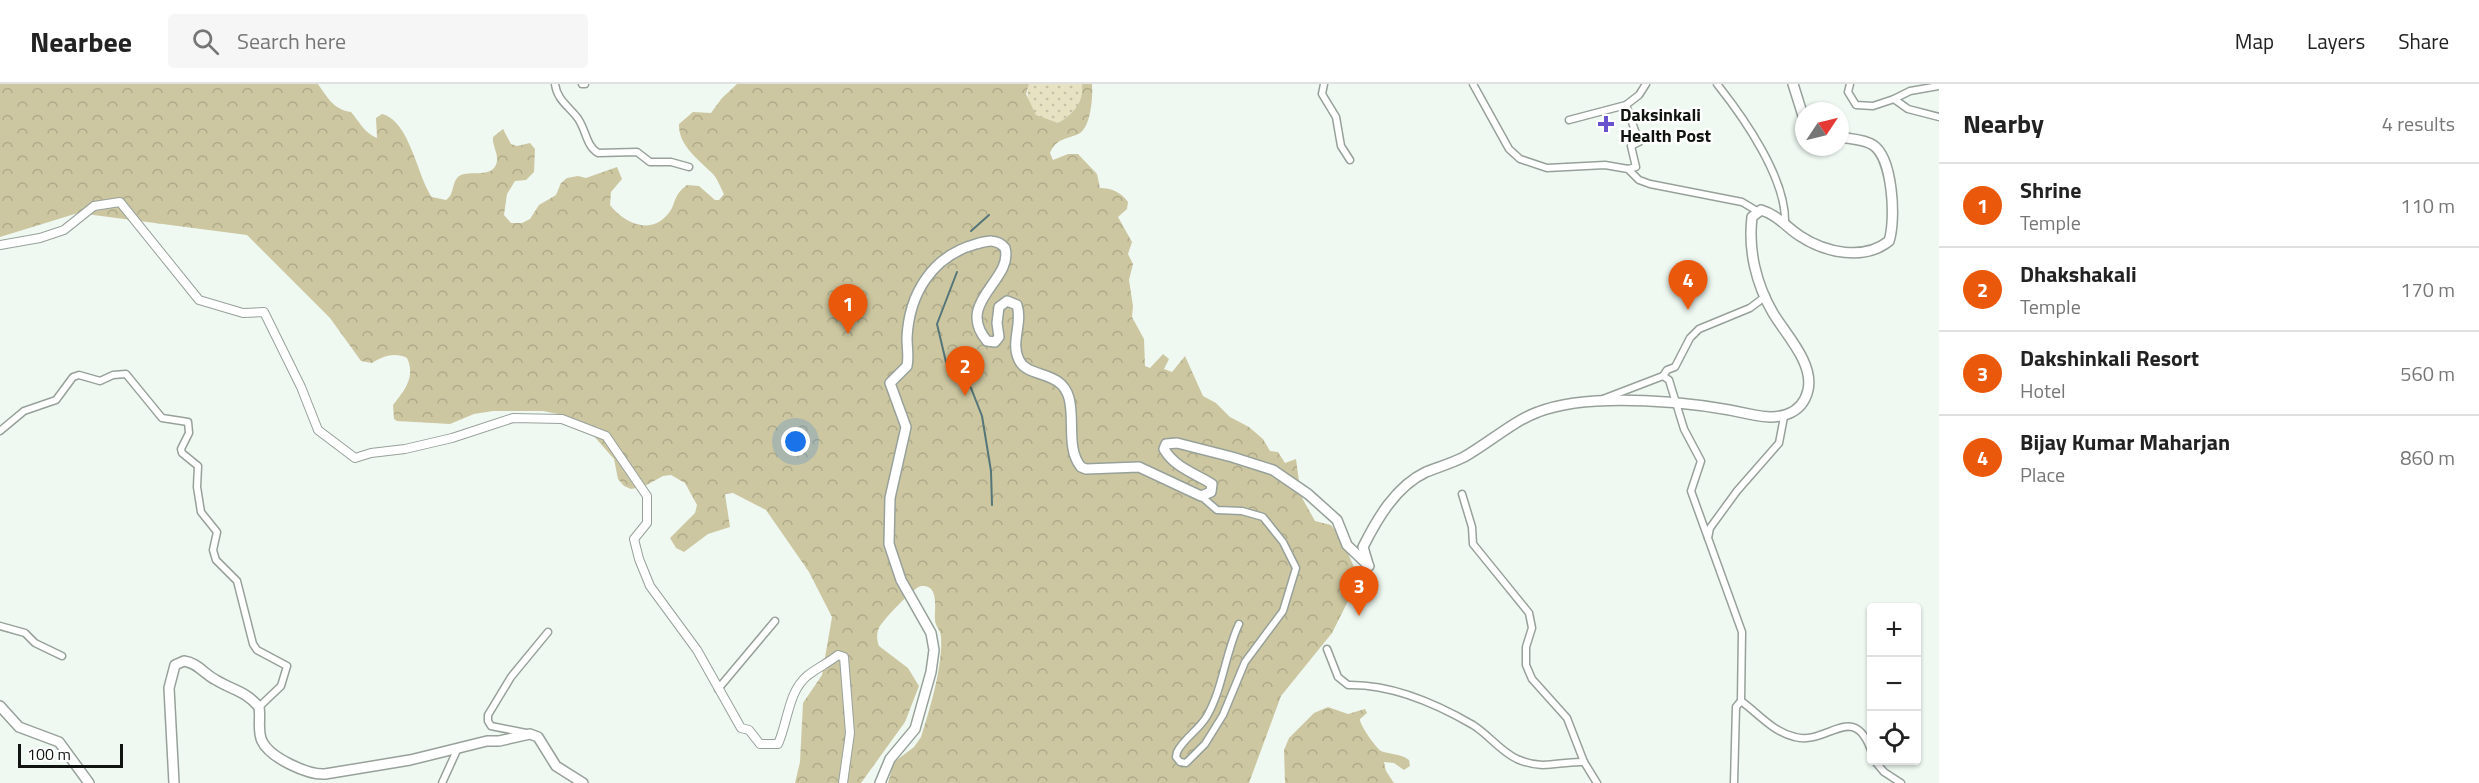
<!DOCTYPE html>
<html lang="en">
<head>
<meta charset="utf-8">
<style>
  :root { --surface:#fff; --page:#f6f6f6; --text:#222; --muted:#767676; --line:#e0e0e0; --accent:#ea580c }
  body { margin:0; font-family:"Titillium Web",sans-serif; background:var(--page); color:var(--text) }
  .controls { position:absolute; right:18px; bottom:18px; display:grid; overflow:hidden; border-radius:6px; box-shadow:0 2px 4px #0004 }
  .controls button { width:54px; height:54px; display:grid; place-items:center; padding:0; border:0; border-bottom:2px solid var(--line); background:var(--surface); color:var(--text); font:30px sans-serif }
  .compass { position:absolute; left:1795px; top:18px; width:54px; height:54px; border-radius:50%; background:var(--surface); box-shadow:0 2px 4px #0004; rotate:55deg }
  .scale { position:absolute; left:18px; bottom:15px; width:105px; box-sizing:border-box; padding-left:6px; border:3px solid #101310; border-top:0; font-size:16px; line-height:21px; white-space:nowrap; color:#101310; -webkit-text-stroke:4px #fff; paint-order:stroke }
  .you { position:absolute; left:796px; top:358px; width:21px; height:21px; margin:-15px; border:4px solid #fff; border-radius:50%; background:#1a73e8; box-shadow:0 0 0 9px #1a73e833 }
  .badge { display:grid; place-items:center; width:39px; height:39px; border-radius:50%; background:var(--accent); color:#fff; font-size:20px; font-weight:700 }
  .pin { position:absolute; translate:-50% -50px; filter:drop-shadow(0 2px 3px #0008) }
  .pin::after { content:''; position:absolute; top:32px; width:21px; height:18px; background:inherit; clip-path:polygon(0 0,100% 0,50% 100%) }
  .list { margin:0; padding:0; list-style:none }
  h2 { display:flex; justify-content:space-between; align-items:center; height:78px; margin:0; padding:0 24px; font-size:26px }
  h2 small { font-size:20px; font-weight:400; color:var(--muted) }
  .list li { display:grid; grid-template-columns:39px 1fr auto; gap:18px; align-items:center; box-sizing:border-box; height:84px; padding:0 24px; border-top:2px solid var(--line) }
  .list b { display:block; font-size:22px; white-space:nowrap }
  .list p { margin:0; font-size:20px; white-space:nowrap; color:var(--muted) }
  .list em { font-size:20px; font-style:normal; color:var(--muted) }
  .icon { flex:none; width:33px; height:33px; fill:none; stroke:currentColor; stroke-width:2; stroke-linecap:round; stroke-linejoin:round }
  .map { position:relative; flex:none; width:1939px; height:699px; overflow:hidden }
  header { display:flex; align-items:center; gap:36px; box-sizing:border-box; height:84px; padding:0 30px; background:var(--surface); border-bottom:2px solid var(--line) }
  header strong { font-size:28px }
  nav { display:flex; gap:33px; margin-inline-start:auto; font-size:21px }
  .search { width:420px; height:54px; background:var(--page); display:flex; align-items:center; gap:15px; box-sizing:border-box; padding:0 21px; border-radius:6px; color:var(--muted); font-size:22px }
  main { display:flex }
  aside { flex:1; background:var(--surface) }
  .map>svg:first-child { display:block }
</style>
</head>
<body>
<header>
<strong>Nearbee</strong>
<div class="search"><svg class="icon" aria-label="search" viewBox="0 0 24 24"><circle cx="10" cy="10" r="6"/><path d="M15 15l6 6"/></svg>Search here</div>
<nav><a>Map</a><a>Layers</a><a>Share</a></nav>
</header>
<main>
<div class="map">
<svg width="1939" height="699" viewBox="0 0 1939 699">
  <defs>
    <pattern id="green-dots" width="8" height="8" patternUnits="userSpaceOnUse" patternTransform="scale(1.5)"><rect width="8" height="8" fill="#e7e2c2"/><path d="M2 2h.1M6 6h.1" fill="none" stroke="#c5c1a6" stroke-width="1.8" stroke-linecap="round"/></pattern>
    <pattern id="forest-crowns" width="20" height="18" patternUnits="userSpaceOnUse" patternTransform="scale(1.5)"><rect width="20" height="18" fill="#cdc7a1"/><path d="M2 6a3 3 0 1 1 6 0M12 15a3 3 0 1 1 6 0" fill="none" stroke="#afaa8a"/></pattern>
  </defs>
  <rect width="100%" height="100%" fill="#eff9f2"/>
  <path fill="url(#green-dots)" d="M1029,0H1082C1084,18 1073,30 1058,39C1052,37 1045,37 1040,34C1030,29 1025,10 1029,0Z"/>
  <g fill="url(#forest-crowns)">
    <path d="M0,0H318C327,13 334,26 351,28C359,37 364,49 377,54L376,34L382,30C410,37 417,92 432,113L446,116C455,110 451,99 459,92C469,85 494,96 497,77C498,69 492,61 493,53L503,45L511,60L517,62L530,59L535,65L534,88L526,96L515,97L507,110L504,131L511,139H522L530,135L539,121L556,111L561,99L567,94L578,92L586,94L617,83L622,95L611,108L610,121C624,139 650,151 667,131C677,121 671,113 687,101L699,102L715,116H719L724,110C720,103 718,95 712,89C699,76 678,61 679,40L693,28L711,29L722,14L737,0H1029L1026,10L1036,31L1058,39C1073,30 1084,18 1082,0H1092C1093,12 1091,42 1080,49C1067,56 1057,53 1050,69L1053,76L1068,70H1078L1097,90L1100,104C1111,104 1121,108 1128,118L1127,125L1118,133L1132,158L1128,170L1133,180L1129,196L1133,222L1132,233L1144,255L1145,282L1150,284L1163,270L1169,275L1164,285L1172,288L1185,272L1203,312L1216,319L1230,333L1249,343L1263,355L1270,367L1278,368L1285,379L1296,375L1301,412L1315,437L1331,441L1340,452L1355,485V503L1332,549L1281,612L1249,699H888L894,678L914,663L921,653C930,625 943,581 941,553C941,546 935,542 935,536C934,525 940,500 921,502C914,503 881,538 879,544C876,550 877,557 879,562L908,584L919,602L905,638L861,699H795L800,678L803,619L822,591L832,533L809,488L766,426L733,409L725,410L730,443L708,450L684,468L676,464L670,454L695,429L697,421L685,399L671,391L663,392L643,403L631,405L624,402L618,395L614,375L585,342L563,331L543,327H493L474,330L450,340L397,337L394,335L393,321C404,307 416,293 407,274C395,268 383,272 372,279L361,277L330,234L247,151L78,129L0,153Z"/>
    <path d="M1328,623L1348,630L1365,625L1367,629L1360,635C1359,640 1376,664 1381,667C1391,671 1400,669 1409,676L1410,682L1404,686L1394,679L1384,678L1386,687L1394,699H1285L1284,666L1289,654L1314,629Z"/>
  </g>
  <g fill="none" stroke-linecap="round" stroke-linejoin="round">
    <g stroke="#547679" stroke-width="2">
      <path d="M971,147L989,131"/>
      <path d="M957,188L937,240L946,278L971,304L982,332L991,387L992,421"/>
    </g>
    <g stroke="#97a19a" stroke-width="9">
      <g id="minor">
        <path d="M555,0C557,15 567,21 576,32C586,43 585,61 598,69L637,68L650,78H671L689,83"/>
        <path d="M582,0H585"/>
        <path d="M1324,0L1322,10L1336,33L1341,62L1350,76"/>
        <path d="M1473,0L1509,65L1520,75L1547,84L1605,81L1628,85L1639,96L1650,100L1742,118L1757,127"/>
        <path d="M1717,0C1744,34 1786,94 1785,138"/>
        <path d="M1850,0L1848,8L1856,21L1873,22L1894,15L1908,25L1939,33"/>
        <path d="M1894,15L1910,7L1939,2"/>
        <path d="M1569,36L1626,21"/>
        <path d="M1628,85L1636,83L1631,62L1639,58L1626,21L1639,11L1646,0"/>
        <path d="M1663,292L1669,296L1684,345L1701,377L1691,407L1708,454"/>
        <path d="M1603,315L1663,292L1667,286L1675,283L1690,254L1699,245L1750,224L1766,212"/>
        <path d="M0,347L24,327L56,316L73,293L79,291L100,297L113,291L126,290L162,334L188,338L189,349L181,365L182,369L198,382L197,403L201,428L217,448L213,466L216,476L237,497L253,560L257,566L287,582L281,602L259,623"/>
        <path d="M1462,410L1472,443L1473,460L1529,529L1532,544L1526,563V581L1532,595L1567,634L1584,678"/>
        <path d="M1201,412L1217,426L1242,427L1263,433L1283,458L1296,484L1283,527L1245,578L1223,631L1205,660L1186,679L1180,678L1176,673L1177,668C1184,654 1199,646 1207,632C1223,604 1225,570 1239,540"/>
        <path d="M0,542L25,549L35,559L62,572"/>
        <path d="M1327,565L1338,593L1348,601C1391,600 1437,620 1473,641C1489,651 1500,667 1517,675C1545,687 1557,677 1584,678L1597,699"/>
        <path d="M718,605L775,537"/>
        <path d="M1741,617C1759,630 1773,648 1795,653C1828,662 1854,615 1872,669"/>
        <path d="M526,649L491,642L488,637V631L511,593L548,548"/>
        <path d="M1874,676L1884,688L1901,699"/>
        <path d="M442,699L458,664"/>
        <path d="M1734,699L1736,623L1741,617L1742,548L1708,454L1710,444L1737,407L1779,359L1784,333"/>
      </g>
    </g>
    <g stroke="#97a19a" stroke-width="10">
      <path id="tertiary" d="M0,161L40,154L64,146L94,122L120,118L199,216L243,229L264,228L301,303L318,346L355,374L371,369L405,365L452,354L513,334L562,335L606,352L647,412V439L634,455L639,475L650,502L697,566L741,644L749,646L760,660H778C788,638 788,608 807,592C817,584 828,579 838,571L844,573L850,649L843,699"/>
    </g>
    <g stroke="#97a19a" stroke-width="12">
      <g id="secondary">
        <path d="M1793,0L1804,35"/>
        <path d="M1368,480L1363,463C1377,435 1396,402 1426,388C1439,383 1452,379 1464,373C1489,359 1513,337 1538,328C1592,307 1697,318 1754,331C1777,336 1802,332 1808,306C1814,279 1786,251 1773,229C1756,200 1748,166 1752,133L1761,126C1778,131 1786,143 1800,152C1826,169 1864,177 1889,157C1896,136 1893,74 1873,61C1864,55 1850,55 1840,53"/>
        <path d="M0,622L19,643L59,658L89,699"/>
        <path d="M174,699L169,604L175,581L184,577C198,579 204,590 216,596C234,607 244,606 259,623C261,634 257,647 262,657C270,674 308,691 325,690L410,676L487,657H499L530,650L538,653L556,682L583,699"/>
        <path d="M880,699L890,675L915,645L931,588L934,566L931,549L901,496L889,460L890,414L906,343L890,299L907,282C909,273 907,264 907,254C909,210 932,172 976,160C987,157 997,154 1005,164C1014,196 954,218 987,257L995,258L999,253L997,239L999,223L1007,217L1017,221C1023,240 1010,258 1019,276C1028,295 1061,285 1069,314C1075,336 1066,365 1081,383L1086,385L1139,383L1201,412L1211,408L1212,400C1196,390 1174,383 1164,365L1166,360L1177,359L1232,373L1273,386L1308,410L1337,436L1347,461L1369,482"/>
      </g>
    </g>
    <use href="#minor" stroke="#fff" stroke-width="6"/>
    <use href="#tertiary" stroke="#fff" stroke-width="8"/>
    <use href="#secondary" stroke="#fff" stroke-width="9"/>
  </g>
  <path fill="#6853cc" stroke="#fff" stroke-width="2" d="M1603 31h6v6h6v6h-6v6h-6v-6h-6v-6h6z"/>
  <g text-anchor="middle" dominant-baseline="central" stroke-width="5" stroke-linejoin="round" paint-order="stroke">
    <g font-size="18" font-weight="bold" fill="#101310" stroke="#fff" text-anchor="start">
      <text x="1620" y="30">Daksinkali<tspan x="1620" dy="21">Health Post</tspan></text>
    </g>
  </g>
</svg>
<div class="controls">
<button>+</button>
<button>−</button>
<button><svg class="icon" aria-label="locate" viewBox="0 0 24 24"><circle cx="12" cy="12" r="6"/><path d="M12 2v4M12 18v4M2 12h4M18 12h4"/></svg></button>
</div>
<svg class="compass" viewBox="-18 -18 36 36"><path d="M0-13l5 13h-10z" fill="#e53935"/><path d="M0 13l5-13h-10z" fill="#767676"/></svg>
<div class="scale">100 m</div>
<div class="you"></div>
<div class="pin badge" style="left:848px;top:250px">1</div>
<div class="pin badge" style="left:965px;top:312px">2</div>
<div class="pin badge" style="left:1359px;top:532px">3</div>
<div class="pin badge" style="left:1688px;top:226px">4</div>
</div>
<aside>
<h2>Nearby<small>4 results</small></h2>
<ul class="list">
<li><span class="badge">1</span><div><b>Shrine</b><p>Temple</p></div><em>110 m</em></li>
<li><span class="badge">2</span><div><b>Dhakshakali</b><p>Temple</p></div><em>170 m</em></li>
<li><span class="badge">3</span><div><b>Dakshinkali Resort</b><p>Hotel</p></div><em>560 m</em></li>
<li><span class="badge">4</span><div><b>Bijay Kumar Maharjan</b><p>Place</p></div><em>860 m</em></li>
</ul>
</aside>
</main>
</body>
</html>
